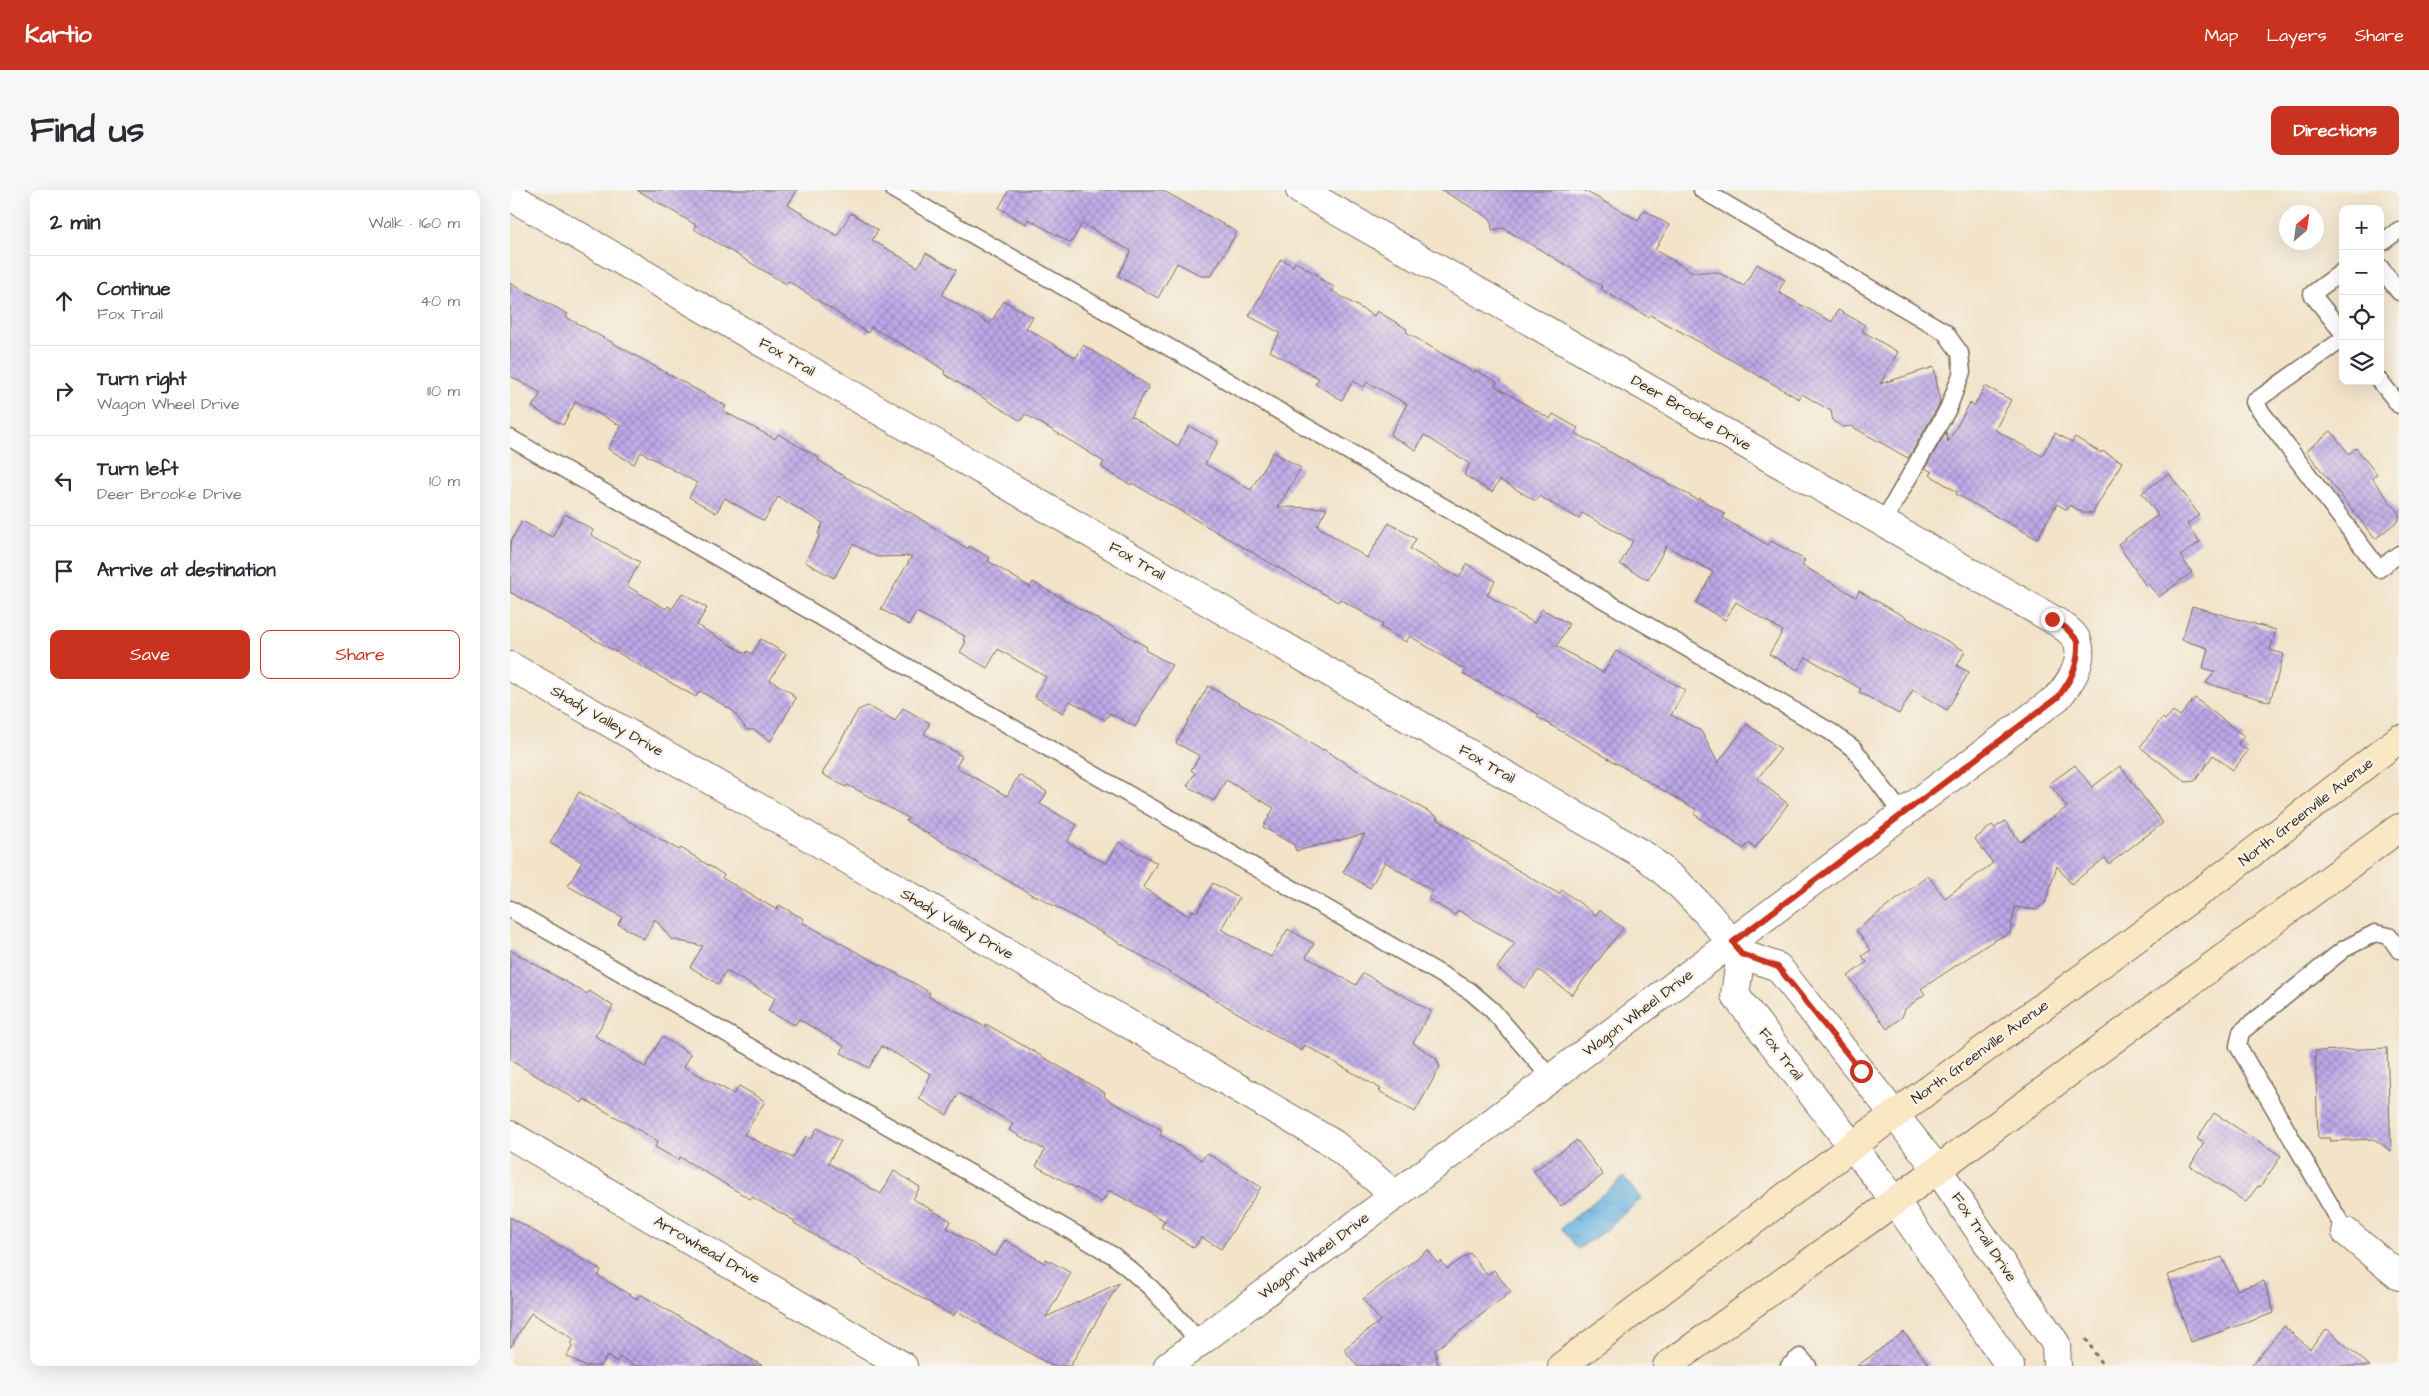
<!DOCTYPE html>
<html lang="en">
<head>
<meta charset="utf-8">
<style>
  :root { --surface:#fff; --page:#f7f7f7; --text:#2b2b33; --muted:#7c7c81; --line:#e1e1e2; --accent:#c8321e }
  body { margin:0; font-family:"Architects Daughter",sans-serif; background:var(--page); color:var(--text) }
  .controls { position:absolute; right:15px; top:15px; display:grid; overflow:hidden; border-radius:10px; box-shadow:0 5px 20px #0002 }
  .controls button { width:45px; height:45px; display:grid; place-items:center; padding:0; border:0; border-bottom:1px solid var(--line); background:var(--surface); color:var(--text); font:25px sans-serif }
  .compass { position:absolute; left:1769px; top:15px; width:45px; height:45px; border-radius:50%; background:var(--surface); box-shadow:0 5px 20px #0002; rotate:29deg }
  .stop { position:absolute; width:15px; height:15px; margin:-11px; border:4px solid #c8321e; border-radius:50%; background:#fff }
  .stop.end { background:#c8321e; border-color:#fff; box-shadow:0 1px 5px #0008 }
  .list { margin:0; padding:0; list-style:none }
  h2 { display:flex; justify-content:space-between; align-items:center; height:65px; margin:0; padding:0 20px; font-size:21px }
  h2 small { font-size:16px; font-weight:400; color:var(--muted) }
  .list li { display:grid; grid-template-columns:32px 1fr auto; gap:15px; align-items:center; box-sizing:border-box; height:90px; padding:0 20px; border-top:1px solid var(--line) }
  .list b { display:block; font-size:19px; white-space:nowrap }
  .list p { margin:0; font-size:16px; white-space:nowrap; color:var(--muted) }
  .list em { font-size:16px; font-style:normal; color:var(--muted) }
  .actions { display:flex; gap:10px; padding:15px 20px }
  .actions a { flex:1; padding:11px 0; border:1px solid var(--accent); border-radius:10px; text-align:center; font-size:18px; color:var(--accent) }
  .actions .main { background:var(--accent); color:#fff }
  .icon { flex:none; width:28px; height:28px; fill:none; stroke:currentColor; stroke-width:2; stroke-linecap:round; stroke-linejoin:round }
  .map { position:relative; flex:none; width:1889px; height:1176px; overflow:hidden; border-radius:10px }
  header { display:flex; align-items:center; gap:30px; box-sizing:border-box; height:70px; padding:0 25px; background:var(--accent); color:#fff }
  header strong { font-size:24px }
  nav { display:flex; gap:28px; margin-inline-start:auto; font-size:18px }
  .intro { display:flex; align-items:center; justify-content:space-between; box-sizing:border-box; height:120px; padding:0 30px }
  h1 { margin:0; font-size:35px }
  .button { padding:12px 22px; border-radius:10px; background:var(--accent); color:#fff; font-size:18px; font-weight:700 }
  main { display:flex; gap:30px; padding:0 30px }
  aside { flex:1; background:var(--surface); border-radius:10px; box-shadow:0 5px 20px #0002 }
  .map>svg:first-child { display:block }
</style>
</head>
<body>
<header>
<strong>Kartio</strong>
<nav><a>Map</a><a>Layers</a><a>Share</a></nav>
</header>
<div class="intro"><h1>Find us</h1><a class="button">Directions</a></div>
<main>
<aside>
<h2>2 min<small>Walk · 160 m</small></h2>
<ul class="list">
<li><svg class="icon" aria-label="ahead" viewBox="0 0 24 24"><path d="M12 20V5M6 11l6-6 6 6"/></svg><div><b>Continue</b><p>Fox Trail</p></div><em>40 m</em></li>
<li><svg class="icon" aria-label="right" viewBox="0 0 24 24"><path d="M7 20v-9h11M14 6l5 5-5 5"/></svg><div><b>Turn right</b><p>Wagon Wheel Drive</p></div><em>110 m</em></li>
<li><svg class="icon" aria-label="left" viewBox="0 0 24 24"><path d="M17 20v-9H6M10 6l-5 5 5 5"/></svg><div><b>Turn left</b><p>Deer Brooke Drive</p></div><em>10 m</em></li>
<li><svg class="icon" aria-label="arrive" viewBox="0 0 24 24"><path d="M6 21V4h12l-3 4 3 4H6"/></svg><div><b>Arrive at destination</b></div></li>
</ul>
<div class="actions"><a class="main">Save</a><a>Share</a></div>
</aside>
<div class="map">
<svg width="1889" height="1176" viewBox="0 0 1889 1176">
  <defs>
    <pattern id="water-ripples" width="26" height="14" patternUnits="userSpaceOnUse" patternTransform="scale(1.25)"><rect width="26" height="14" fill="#66b1de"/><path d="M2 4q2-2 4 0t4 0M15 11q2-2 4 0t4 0" fill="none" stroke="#5590b3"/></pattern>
    <pattern id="building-cross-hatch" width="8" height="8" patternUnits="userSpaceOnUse" patternTransform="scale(1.25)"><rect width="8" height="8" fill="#bda8e9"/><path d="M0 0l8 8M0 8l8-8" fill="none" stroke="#9b89bc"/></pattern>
  </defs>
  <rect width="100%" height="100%" fill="#f7f3e8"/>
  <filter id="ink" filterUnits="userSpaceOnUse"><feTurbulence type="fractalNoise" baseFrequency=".02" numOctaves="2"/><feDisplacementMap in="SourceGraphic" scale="10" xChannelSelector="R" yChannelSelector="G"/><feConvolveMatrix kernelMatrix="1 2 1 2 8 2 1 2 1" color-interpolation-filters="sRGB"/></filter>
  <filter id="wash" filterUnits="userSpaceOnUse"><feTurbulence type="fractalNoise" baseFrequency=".0096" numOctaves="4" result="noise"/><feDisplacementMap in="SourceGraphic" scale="20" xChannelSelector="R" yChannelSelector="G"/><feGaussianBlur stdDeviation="1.12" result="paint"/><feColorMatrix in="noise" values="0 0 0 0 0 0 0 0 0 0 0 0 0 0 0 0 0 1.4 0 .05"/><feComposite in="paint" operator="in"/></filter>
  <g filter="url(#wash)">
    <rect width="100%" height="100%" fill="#f2e3c9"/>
    <path fill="url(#water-ripples)" stroke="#506e7e" d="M1114,987L1131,1009L1096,1040L1068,1059L1051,1038Z"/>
    <g id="blocks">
      <g fill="url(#building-cross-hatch)">
        <path d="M127,0H287L278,15L327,46L341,23L368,40L362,50L408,77L416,63L446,80L432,105L480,134L494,111L523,127L516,138L566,168L573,155L639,196L621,226L668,256L679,236L708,252L695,274L741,300L763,262L791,278L768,317L817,318L807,336L857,368L879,333L906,349L900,359L949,388L957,374L985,391L977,405L1024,433L1032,419L1059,434L1047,456L1093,483L1106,461L1175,500L1161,525L1191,541L1208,573L1237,534L1271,559L1247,589L1278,614L1245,658L1239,652L1234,659L1184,624L1187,620L1027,527L1029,524L953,484L955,480L900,446L896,452L871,437L873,434L830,409L828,412L622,293L621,295L591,277L594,272L564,253L515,224L511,231L434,184L435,181L416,168L361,137L358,143L278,91L276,94L184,39L186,35Z"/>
        <path d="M499,0H652L727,42L701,86H692L667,73L648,108L608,86L621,61L572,34L561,53L518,29L516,34L489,18Z"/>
        <path d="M932,0H1073L1128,30L1134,20L1159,35L1145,60L1183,82H1207L1234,96L1247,74L1275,90L1268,102L1322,132L1328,120L1355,135L1352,141L1388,162L1370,194L1424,177L1430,211L1429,215L1398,268L1341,236L1333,237L1323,231L1321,221L1292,204L1289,209L1204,160L1140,125L1138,127L1091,99L1092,96L993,38L982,40L981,29Z"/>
        <path d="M771,69L783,76L785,72L808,85L807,87L824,97L822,101L864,126L867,121L897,139L896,142L911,151L964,183L965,180L987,192L985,196L1040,229L1043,224L1068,238L1065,243L1188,310L1189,308L1215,324L1213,328L1258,355L1261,351L1295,370L1292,375L1346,407L1349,401L1455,461L1447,476L1459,482L1437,520L1403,500L1389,524L1349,502L1351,499L1296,467L1288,480L1259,464L1273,441L1226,412L1215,430L1186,413L1203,382L1156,356L1138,390L1110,374L1123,351L1072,323L1069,329L1029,306L1026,311L990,290L982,302L954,285L960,274L914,245L906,260L880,245L897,214L857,192L854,197L843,191L832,210L805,194L809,188L760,161L770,143L739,126Z"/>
        <path d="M0,93L58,124L56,127L216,216L213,221L265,249L268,244L309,268L308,270L330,284L401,323L458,359L459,356L480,368L478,371L520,397L523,392L637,457L635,460L662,475L625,537L600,523L595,530L560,511L553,523L525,507L536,487L488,459L477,478L450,462L456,452L453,450L455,446L406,422L399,435L371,419L402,366L367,367L343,354L324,388L295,372L310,345L308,344L313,333L268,307L254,331L215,308L206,323L179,307L187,293L131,262L124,274L98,259L111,236L66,211L53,235L22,217L31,203L0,186Z"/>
        <path d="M1475,196L1501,210L1485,240L1532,266L1545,243L1562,252L1565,247L1591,263L1592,261L1612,272L1583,323H1573L1560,315L1557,320L1547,314L1527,349L1446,304L1447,302L1420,285L1422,282L1415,278L1436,242L1438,252L1460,213L1464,216Z"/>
        <path d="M1821,241L1839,264L1846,258L1867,284L1862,288L1889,324V330L1865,349L1796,261Z"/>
        <path d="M1659,283L1689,325L1677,334L1690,352L1670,366L1682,382L1649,407L1638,394L1636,396L1608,354L1648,325L1632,303Z"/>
        <path d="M55,324L83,340L81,345L130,372L117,396L156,419L158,416L162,419L172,403L197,418L187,435L236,464L237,461L242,464L251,449L276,464L260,490L283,504L282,506L286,508L261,551L244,540H237L223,521L190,501L186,507L0,402V353L12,331L42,347Z"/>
        <path d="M1682,416L1766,440L1760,460L1774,464L1760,512L1696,493L1705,482L1693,478L1698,458L1672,450Z"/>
        <path d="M698,496L812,560L813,559L866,592L928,627L926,628L999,675L1049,704L1052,700L1086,725L1089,720L1113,738L1062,805L1029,780L1014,798L987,778L1005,753L948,720L945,725L918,709L923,701L875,672L860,698L833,682L855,644L786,661L784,655L753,637L764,618L716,590L704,611L677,596L685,583L681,580L690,566L666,553Z"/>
        <path d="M1685,508L1734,546L1728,554L1738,561L1723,580L1703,565L1685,591L1676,592L1630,557L1652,528L1655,530L1663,521L1670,526Z"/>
        <path d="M358,516L385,531L393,518L420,533L414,544L452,566L446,577L497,606L509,585L537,602L530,614L567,635L557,652L596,674L609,652L647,673L633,697L679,726L682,720L687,722L703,693L729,708L711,739L761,767L778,739L804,754L796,767L846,795L853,783L921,821L903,853L926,868L930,877L905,922L869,901L871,899L795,855L792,861L603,749L525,705L524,706L396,631L398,628L338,595L336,597L312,584L348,520Z"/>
        <path d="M1565,575L1582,597L1610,576L1653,633L1599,674L1595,668L1561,694L1547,676L1535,713L1526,720L1505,717L1500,743L1483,751L1411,799L1415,804L1395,819L1392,827L1377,839L1338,786L1357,772L1352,766L1361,760L1346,740L1418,686L1435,708L1483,673L1465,649L1482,635L1485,638L1495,631L1510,652L1557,617L1539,594Z"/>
        <path d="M69,602L169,660L171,658L214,685L212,688L267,720L269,715L294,729L292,732L409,796L420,803L418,806L475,837L476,834L595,903L594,906L597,909L652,940L650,945L692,970L697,963L751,997L711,1059L691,1047L684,1058L651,1037L655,1031L599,1000L592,1012L526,976L535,960L499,940L503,933L449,903L437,925L409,909L421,884L372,856L359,878L331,863L334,856L289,829L285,835L258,821L265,808L216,781L208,794L180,777L193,756L161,749L145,729L134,749L108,734L112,727L58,696L72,672L40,653Z"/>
        <path d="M0,760L77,804L79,801L103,816L85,846L135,877L152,847L181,864L174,877L224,904L229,896L255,911L234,945L283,968L296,946L301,949L307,938L331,951L318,973L371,1004L384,981L410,997L403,1009L441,1031L437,1038L485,1067L495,1050L534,1073L536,1069L561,1083L536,1127L609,1093L560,1176H542L447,1121L443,1126L350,1073L351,1072L284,1033L285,1031L242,1007L240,1009L170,967L168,970L145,957L148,951L74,909L72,913L0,870Z"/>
        <path d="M1877,858L1881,961L1864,949L1820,951L1821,948H1808L1805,861Z"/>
        <path d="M1704,923L1771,966L1750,997L1748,996L1736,1012L1680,976L1694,953L1687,949Z"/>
        <path d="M1067,950L1093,985L1051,1016L1024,981Z"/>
        <path d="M0,1027L91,1080L88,1086L127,1109L130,1104L253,1176H126L110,1167L107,1172L97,1166L91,1176H74L57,1166L63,1155L61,1154L64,1149L21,1123L0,1158Z"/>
        <path d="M918,1060L928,1074L931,1071L937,1079L960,1063L977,1085L984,1080L1001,1102L925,1160L928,1176H847L834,1159L870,1131L853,1109Z"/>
        <path d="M1712,1067L1727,1100L1754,1091L1764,1123L1681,1152L1658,1085Z"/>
        <path d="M1774,1136L1800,1159L1817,1139L1860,1176H1741Z"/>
        <path d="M1394,1142L1420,1176H1347Z"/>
      </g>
    </g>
  </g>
  <g filter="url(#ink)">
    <use href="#blocks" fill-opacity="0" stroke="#7b6b5a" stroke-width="1"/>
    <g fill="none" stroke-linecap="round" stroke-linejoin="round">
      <g stroke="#7b6b5a" stroke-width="19">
        <g id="service">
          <path d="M384,0L683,171L1321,542L1344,559L1392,624"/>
          <path d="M1192,0L1435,142L1450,163L1452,182L1438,219L1373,332"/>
          <path d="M1870,54L1889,40"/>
          <path d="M1870,77L1889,102"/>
          <path d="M1833,81L1802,104L1833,143"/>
          <path d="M1833,149L1744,212L1869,379L1889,364"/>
          <path d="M1870,191L1889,215"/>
          <path d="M0,248L960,801L982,820L1041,888"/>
          <path d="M0,719L604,1066L641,1098L690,1152"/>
          <path d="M1836,1042L1728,856L1731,842L1834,759L1865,743L1879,746L1889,760"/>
          <path d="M1279,1176L1290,1167L1298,1176"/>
        </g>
      </g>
      <g stroke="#7b6b5a" stroke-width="30">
        <g id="minor">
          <path d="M0,6L1137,667L1171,696L1197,723L1231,764L1268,777L1428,980L1546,1154L1547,1176"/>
          <path d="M0,476L258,623L824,954L885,1005"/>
          <path d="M1231,764L1225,805L1385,1011L1500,1176"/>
          <path d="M0,945L393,1176"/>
          <path d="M1836,1042L1889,1086"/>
          <path d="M658,1176L1548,507C1560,493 1574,473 1568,453C1565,443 1550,434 1542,429L790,0"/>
        </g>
      </g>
      <g stroke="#7b6b5a" stroke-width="30">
        <g id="secondary">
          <path d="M1052,1176L1365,939L1720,680L1889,549"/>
          <path d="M1157,1176L1385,1011L1889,638"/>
        </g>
      </g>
      <path stroke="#7b6b5a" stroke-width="3" stroke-dasharray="4 4" stroke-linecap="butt" d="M1576,1149L1593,1176"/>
      <use href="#service" stroke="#fff" stroke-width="16"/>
      <use href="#minor" stroke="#fff" stroke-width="28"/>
      <use href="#secondary" stroke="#fae7c3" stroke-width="28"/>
    </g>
  </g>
  <g fill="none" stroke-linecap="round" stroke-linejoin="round" filter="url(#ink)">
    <path stroke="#c8321e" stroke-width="6" d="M1351,881L1268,777L1231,764L1223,752L1548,507C1562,489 1569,474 1568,451L1556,438L1542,429"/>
  </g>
  <g text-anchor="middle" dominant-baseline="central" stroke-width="4.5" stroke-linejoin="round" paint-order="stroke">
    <g font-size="15" fill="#3b2a1e" stroke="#f7f3e8">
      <text transform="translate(277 167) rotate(30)">Fox Trail</text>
      <text transform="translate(1181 223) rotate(30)">Deer Brooke Drive</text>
      <text transform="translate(627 371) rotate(30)">Fox Trail</text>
      <text transform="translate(97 531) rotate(30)">Shady Valley Drive</text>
      <text transform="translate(977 574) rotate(30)">Fox Trail</text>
      <text transform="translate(1796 622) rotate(-38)">North Greenville Avenue</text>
      <text transform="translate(447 734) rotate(30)">Shady Valley Drive</text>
      <text transform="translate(1128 823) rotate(-37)">Wagon Wheel Drive</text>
      <text transform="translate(1470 862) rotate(-36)">North Greenville Avenue</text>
      <text transform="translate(1271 864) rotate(52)">Fox Trail</text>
      <text transform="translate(1474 1047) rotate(56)">Fox Trail Drive</text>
      <text transform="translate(197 1060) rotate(30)">Arrowhead Drive</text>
      <text transform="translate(804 1066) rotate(-37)">Wagon Wheel Drive</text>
    </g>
  </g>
</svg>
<div class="controls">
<button>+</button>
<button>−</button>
<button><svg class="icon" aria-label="locate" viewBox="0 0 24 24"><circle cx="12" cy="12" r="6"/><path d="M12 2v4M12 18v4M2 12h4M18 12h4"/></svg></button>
<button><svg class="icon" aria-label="layers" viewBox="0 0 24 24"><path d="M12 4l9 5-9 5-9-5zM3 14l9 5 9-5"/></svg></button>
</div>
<svg class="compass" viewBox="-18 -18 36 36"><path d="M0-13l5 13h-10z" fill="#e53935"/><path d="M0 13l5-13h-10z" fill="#7c7c81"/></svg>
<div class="stop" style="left:1351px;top:881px"></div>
<div class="stop end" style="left:1542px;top:429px"></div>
</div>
</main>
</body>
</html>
